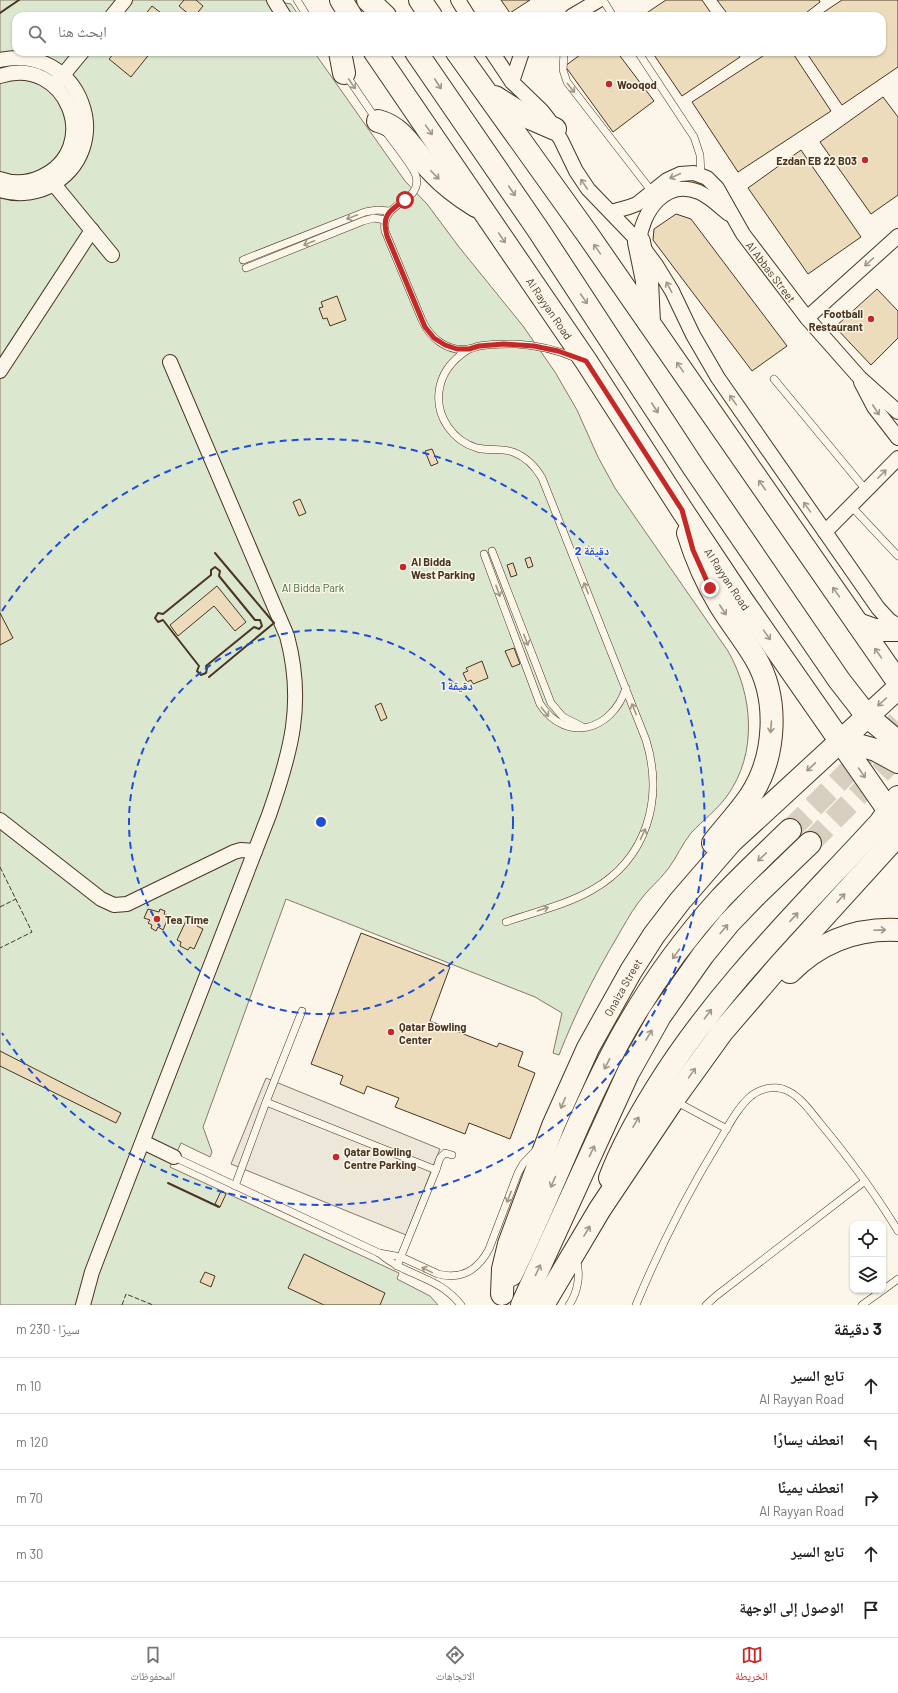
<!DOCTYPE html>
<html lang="ar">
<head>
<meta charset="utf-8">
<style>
  :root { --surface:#fff; --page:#f6f6f6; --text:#202124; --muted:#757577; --line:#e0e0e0; --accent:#c62828 }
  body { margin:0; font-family:Barlow,"Noto Naskh Arabic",sans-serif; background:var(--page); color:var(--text); direction:rtl }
  .controls { position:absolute; right:12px; bottom:12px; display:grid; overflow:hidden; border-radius:8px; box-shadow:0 1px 3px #0004 }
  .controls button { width:36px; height:36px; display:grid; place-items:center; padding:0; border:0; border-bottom:1px solid var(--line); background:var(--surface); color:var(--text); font:20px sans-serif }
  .stop { position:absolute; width:12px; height:12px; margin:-9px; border:3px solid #c62828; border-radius:50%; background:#fff }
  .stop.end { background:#c62828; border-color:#fff; box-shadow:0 1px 4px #0008 }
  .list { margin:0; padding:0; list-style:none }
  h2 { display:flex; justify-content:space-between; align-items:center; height:52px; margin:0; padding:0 16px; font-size:17px }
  h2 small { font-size:13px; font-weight:400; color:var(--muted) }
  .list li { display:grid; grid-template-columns:26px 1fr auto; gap:12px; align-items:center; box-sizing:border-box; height:56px; padding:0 16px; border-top:1px solid var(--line) }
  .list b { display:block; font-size:15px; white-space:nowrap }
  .list p { margin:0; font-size:13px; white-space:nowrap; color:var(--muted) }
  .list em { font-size:13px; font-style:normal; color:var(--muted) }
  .icon { flex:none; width:22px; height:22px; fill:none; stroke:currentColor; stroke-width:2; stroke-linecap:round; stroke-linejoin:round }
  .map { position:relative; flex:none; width:898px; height:1305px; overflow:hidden; direction:ltr }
  .search { position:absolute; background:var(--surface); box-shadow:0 1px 3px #0004; left:12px; right:12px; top:12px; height:44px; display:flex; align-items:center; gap:10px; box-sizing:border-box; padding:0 14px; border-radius:12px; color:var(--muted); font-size:15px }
  .sheet { height:332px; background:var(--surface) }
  nav { display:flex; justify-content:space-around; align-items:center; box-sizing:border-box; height:56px; border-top:1px solid var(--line); background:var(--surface); font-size:11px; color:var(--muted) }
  nav a { display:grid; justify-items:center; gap:2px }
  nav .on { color:var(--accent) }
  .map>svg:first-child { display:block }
</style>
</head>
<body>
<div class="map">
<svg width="898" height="1305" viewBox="0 0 898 1305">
  <rect width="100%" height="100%" fill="#fbf6e9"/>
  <path fill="#dce7d0" stroke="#887966" d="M0,0H283L285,3L291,4L299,16H16V52H314L405,181L427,204L459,247L523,326L555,372L577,410L598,457L615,488L728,651C753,695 758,753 727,796C717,810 703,820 691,833C682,844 677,857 668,869C659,881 647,890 638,903C630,914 623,927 616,939C594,976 575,1014 559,1055L553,1053L562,1013L535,997L286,899L203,1127L212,1152L210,1157L181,1143L170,1167L399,1273L397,1279L430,1296L438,1305H0Z"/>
  <path fill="#ede7d9" stroke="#887966" d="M266,1078L440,1149L406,1235L231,1164Z"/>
  <g fill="#ecdcbc" stroke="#4a3520">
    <path d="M184,0H196L203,6L195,16H191L179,6Z"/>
    <path d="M501,0H530L510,13Z"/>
    <path d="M666,0H702L713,16H642Z"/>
    <path d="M717,0H819L820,2L802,16H729Z"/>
    <path d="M842,0H898V67L842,105L806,52H882V16H818Z"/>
    <path d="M152,6L165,16H144Z"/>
    <path d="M115,52H151L131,77L109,59Z"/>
    <path d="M584,52H617L654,101L613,132L565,66Z"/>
    <path d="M652,52H737L740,57L682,96Z"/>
    <path d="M769,52H792L831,111L738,172L692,102Z"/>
    <path d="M883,97L898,117V195L871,214L820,142Z"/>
    <path d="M801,150L861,237L808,274L748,188Z"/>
    <path d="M676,214L691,219L787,346L752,371L653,240L654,229Z"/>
    <path d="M877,289L898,311V338L871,365L835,327Z"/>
    <path d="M337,296L346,320L330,326L327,318L323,319L319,308L323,307L321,302Z"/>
    <path d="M432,449L438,463L431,466L425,451Z"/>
    <path d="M300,499L306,513L299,516L293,502Z"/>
    <path d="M530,557L533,566L528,568L525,559Z"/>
    <path d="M513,563L517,575L511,577L507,565Z"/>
    <path d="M217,586L246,622L235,631L214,606L178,636L170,625Z"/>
    <path d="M0,613L13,638L0,645Z"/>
    <path d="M514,648L520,664L512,667L505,651Z"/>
    <path d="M482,661L488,678L473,684L471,680L467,682L463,673L468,671L466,668Z"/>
    <path d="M381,703L387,718L381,721L375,706Z"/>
    <path d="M148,909L159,912L160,909L165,911L164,914L169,916L163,930L158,927L156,931L151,928L152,925L148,923L150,920L144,918Z"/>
    <path d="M192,919L200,922L197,926L203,929L194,949L190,947L188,950L180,946L181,942L177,940L186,921L190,924Z"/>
    <path d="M361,933L450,967L430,1021L497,1047L499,1043L523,1052L518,1066L535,1073L510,1139L469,1123L465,1134L395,1107L399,1098L367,1086L364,1094L340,1084L343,1076L311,1064Z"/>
    <path d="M0,1051L121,1113L116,1123L0,1066Z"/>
    <path d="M221,1191L226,1194L220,1207L215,1204Z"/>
    <path d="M304,1254L385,1293L380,1305H324L288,1288Z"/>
    <path d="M205,1272L215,1276L211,1287L200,1282Z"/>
  </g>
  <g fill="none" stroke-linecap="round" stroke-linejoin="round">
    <g stroke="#d8cfc1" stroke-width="22" stroke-dasharray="22 11" stroke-linecap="butt">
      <path d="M790,830L898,722"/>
      <path d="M810,843L898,755"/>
    </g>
    <g stroke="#4a3520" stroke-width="8">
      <g id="lane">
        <path d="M297,0L307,16"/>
        <path d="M603,0L613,16"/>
        <path d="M564,52L563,70L567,82L653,193"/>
        <path d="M638,52L694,137L700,155L701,175"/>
        <path d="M346,75L376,119"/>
        <path d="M386,132C393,142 413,166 416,176C423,203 380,201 385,231L422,320C430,338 447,352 468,349C472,349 475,347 479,346C491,344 504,344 516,344C537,345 557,350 576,358"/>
        <path d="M243,260L365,212L377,210L390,211"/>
        <path d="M246,268L363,221L374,218L385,220"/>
        <path d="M469,349C453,359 441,372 439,392C436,417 453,441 477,448C489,451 501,448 513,452C526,457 535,466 542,478L646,740C664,799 647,859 592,890C566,905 534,912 506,922"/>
        <path d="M774,379L866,490"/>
        <path d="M851,506L898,556"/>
        <path d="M492,551L551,703L563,717L581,726"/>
        <path d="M484,554L540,704C566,744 612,731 626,688"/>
        <path d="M675,1101L727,1129"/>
        <path d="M266,1102L302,1011"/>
        <path d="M174,1157L379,1253C406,1277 437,1275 461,1305"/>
        <path d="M436,1170L440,1158L445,1153L452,1155"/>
        <path d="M235,1186L266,1102L436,1170L397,1266"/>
        <path d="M379,1253L401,1257L438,1274C461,1280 478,1270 489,1249L518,1173L523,1164L537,1149"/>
        <path d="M883,1290L898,1279"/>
        <path d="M569,1305C578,1292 581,1274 576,1259"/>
        <path d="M636,1305C659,1249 687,1194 718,1143C728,1127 737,1108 751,1096C760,1089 772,1086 783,1089C799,1094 810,1111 820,1123C849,1158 875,1193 898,1231"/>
        <path d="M706,1305L716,1296L865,1181"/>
        <path d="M862,1305L883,1290"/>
      </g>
    </g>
    <g stroke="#4a3520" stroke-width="16">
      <g id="street">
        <path d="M274,0L284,16"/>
        <path d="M458,0L468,16"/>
        <path d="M112,16L125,0"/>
        <path d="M572,16L599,0"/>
        <path d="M492,52L512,82L542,111L549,120L561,140L576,171L588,189L639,242L656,265L672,291L693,335L718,378L878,608L889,620L898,626"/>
        <path d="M0,60C80,42 121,149 48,187C33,194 15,195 0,190"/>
        <path d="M0,76C66,54 104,148 41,177C28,183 14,184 0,179"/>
        <path d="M58,81L82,52"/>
        <path d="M512,82L522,52"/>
        <path d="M48,177L112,255"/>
        <path id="s1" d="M611,212L629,207L637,204L667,180L680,174L694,173L707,178L717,188L743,234L807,318L860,378L898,412"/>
        <path d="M639,242C642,212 665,178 699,192C710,197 720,207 729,214"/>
        <path d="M807,318L898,236"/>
        <path d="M0,371L92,230"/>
        <path d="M861,382L874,407L898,438"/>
        <path d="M825,532L898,458"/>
        <path d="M0,820L101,899L114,905L127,904L234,852L241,850L255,851"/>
        <path d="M143,1142L174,1157"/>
        <path d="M83,1305L92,1272L100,1251L269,815C291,752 305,703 287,636L170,362"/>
      </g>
    </g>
    <g stroke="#4a3520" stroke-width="24">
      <g id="primary">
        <path d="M341,0L351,16"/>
        <path d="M368,0L385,16"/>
        <path d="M420,0L431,16"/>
        <path d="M340,52L344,73"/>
        <path id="s2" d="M375,52L586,361L682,510L742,600L898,824"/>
        <path d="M416,52L539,231L694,468L839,680L867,716L898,742"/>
        <path d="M457,52L588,235L898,682"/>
        <path d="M495,97L525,116L555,129"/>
        <path d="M378,121C405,128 414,153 433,172C446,186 460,196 476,206"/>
        <path d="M639,242L647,281L649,322"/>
        <path d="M688,533C696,559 706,582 720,605C731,623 745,640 756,659C779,699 776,756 751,795C740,812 725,827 713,843"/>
        <path d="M858,624L875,630H898"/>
        <path d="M840,740L876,750L898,762"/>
        <path d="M790,972C820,942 856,928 898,930"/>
        <path d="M610,1178C622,1146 638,1118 656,1089C717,990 802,908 880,823L898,797"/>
        <path d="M511,1275C549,1198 578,1117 619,1041C647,990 682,941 721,898C743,875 767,852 790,830"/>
        <path id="s3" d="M502,1294L503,1269L509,1244L553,1126L588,1048L631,971L654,935L680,901L731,842L898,688"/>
        <path d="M522,1305L628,1073L660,1016L703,955L729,923L758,893L810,843"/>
        <path d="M543,1305L600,1209L673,1100L722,1032L778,967L898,835"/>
      </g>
    </g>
    <use href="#lane" stroke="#fbf6e9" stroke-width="7"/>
    <use href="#street" stroke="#fbf6e9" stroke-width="14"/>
    <use href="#primary" stroke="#fbf6e9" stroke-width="22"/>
    <g stroke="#4a3520" stroke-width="1" stroke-dasharray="5 2" stroke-linecap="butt">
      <path d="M0,867L32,932L0,948"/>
      <path d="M0,907L16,899"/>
      <path d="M122,1305L126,1294L153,1305"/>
    </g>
    <g stroke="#4a3520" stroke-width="2">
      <path d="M0,13L19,0"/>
      <path d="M215,567L220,571L219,576L255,620H260L262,626L259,629L254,627L206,666L207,668L206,673L201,675L197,671L199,666L163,620L158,622L155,618L158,613L163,614L211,575V570Z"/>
      <path d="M209,677L274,623L215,553"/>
      <path d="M168,1183L219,1207"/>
    </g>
  </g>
  <defs><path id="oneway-shaft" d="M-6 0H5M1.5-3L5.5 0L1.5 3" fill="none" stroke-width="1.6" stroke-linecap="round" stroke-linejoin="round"/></defs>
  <g stroke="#a29684">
    <use href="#oneway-shaft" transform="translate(352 84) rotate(56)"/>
    <use href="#oneway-shaft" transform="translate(438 84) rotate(57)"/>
    <use href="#oneway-shaft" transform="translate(571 88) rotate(52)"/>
    <use href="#oneway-shaft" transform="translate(429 130) rotate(55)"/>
    <use href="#oneway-shaft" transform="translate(435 175) rotate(46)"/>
    <use href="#oneway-shaft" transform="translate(675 176) rotate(156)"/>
    <use href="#oneway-shaft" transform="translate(584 184) rotate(-124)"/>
    <use href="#oneway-shaft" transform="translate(512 191) rotate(56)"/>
    <use href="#oneway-shaft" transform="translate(352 217) rotate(158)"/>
    <use href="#oneway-shaft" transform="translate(502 238) rotate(56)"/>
    <use href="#oneway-shaft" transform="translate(309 243) rotate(158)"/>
    <use href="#oneway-shaft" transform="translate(597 249) rotate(-125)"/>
    <use href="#oneway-shaft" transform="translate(869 262) rotate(138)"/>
    <use href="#oneway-shaft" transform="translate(669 287) rotate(-118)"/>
    <use href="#oneway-shaft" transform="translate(584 299) rotate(56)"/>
    <use href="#oneway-shaft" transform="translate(680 367) rotate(-125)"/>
    <use href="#oneway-shaft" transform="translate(733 400) rotate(-125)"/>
    <use href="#oneway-shaft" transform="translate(655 408) rotate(57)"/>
    <use href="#oneway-shaft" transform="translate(876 410) rotate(57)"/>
    <use href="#oneway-shaft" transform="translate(882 474) rotate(-45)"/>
    <use href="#oneway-shaft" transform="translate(762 485) rotate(-125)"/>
    <use href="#oneway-shaft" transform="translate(807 507) rotate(-125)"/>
    <use href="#oneway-shaft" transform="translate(586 588) rotate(-112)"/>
    <use href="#oneway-shaft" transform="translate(498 591) rotate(70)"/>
    <use href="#oneway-shaft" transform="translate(836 592) rotate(-125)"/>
    <use href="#oneway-shaft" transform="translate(723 610) rotate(57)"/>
    <use href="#oneway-shaft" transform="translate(767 635) rotate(55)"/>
    <use href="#oneway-shaft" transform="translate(526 640) rotate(69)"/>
    <use href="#oneway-shaft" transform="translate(878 653) rotate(-125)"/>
    <use href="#oneway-shaft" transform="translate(882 702) rotate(138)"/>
    <use href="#oneway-shaft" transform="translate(634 709) rotate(-112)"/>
    <use href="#oneway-shaft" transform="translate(545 712) rotate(51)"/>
    <use href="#oneway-shaft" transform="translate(771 727) rotate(94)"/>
    <use href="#oneway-shaft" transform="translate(811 767) rotate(137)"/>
    <use href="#oneway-shaft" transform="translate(862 773) rotate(56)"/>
    <use href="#oneway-shaft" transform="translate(643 834) rotate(-65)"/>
    <use href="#oneway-shaft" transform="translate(762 857) rotate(136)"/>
    <use href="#oneway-shaft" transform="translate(841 898) rotate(-48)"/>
    <use href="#oneway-shaft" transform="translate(543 909) rotate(-19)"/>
    <use href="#oneway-shaft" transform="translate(794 917) rotate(-47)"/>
    <use href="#oneway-shaft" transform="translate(724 929) rotate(-50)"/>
    <use href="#oneway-shaft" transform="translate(880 930) rotate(-2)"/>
    <use href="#oneway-shaft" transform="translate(676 954) rotate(126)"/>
    <use href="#oneway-shaft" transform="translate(708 1014) rotate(-53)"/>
    <use href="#oneway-shaft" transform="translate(649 1035) rotate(-59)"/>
    <use href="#oneway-shaft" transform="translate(607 1064) rotate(117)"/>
    <use href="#oneway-shaft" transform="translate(692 1073) rotate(-55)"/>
    <use href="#oneway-shaft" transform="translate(563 1103) rotate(113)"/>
    <use href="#oneway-shaft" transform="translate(636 1122) rotate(-60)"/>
    <use href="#oneway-shaft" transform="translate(592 1151) rotate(-65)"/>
    <use href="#oneway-shaft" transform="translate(553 1182) rotate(114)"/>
    <use href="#oneway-shaft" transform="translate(509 1197) rotate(111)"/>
    <use href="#oneway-shaft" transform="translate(587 1231) rotate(-59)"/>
    <use href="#oneway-shaft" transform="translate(427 1270) rotate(-154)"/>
    <use href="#oneway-shaft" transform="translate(538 1270) rotate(-65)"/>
  </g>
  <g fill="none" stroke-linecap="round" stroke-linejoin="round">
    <path stroke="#c62828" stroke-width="5" d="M405,200C390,210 381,215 387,236L422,320L425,327L434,338L445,345L457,349H469L479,346L504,344L534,346L558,351L586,361L682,510L693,550L710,588"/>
  </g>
  <g fill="none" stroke="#1d4ed8" stroke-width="2" stroke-dasharray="7 5">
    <circle cx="321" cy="822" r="192"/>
    <path d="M2 611A383 383 0 1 1 2 1033"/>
  </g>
  <g fill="#c62828" stroke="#fbf6e9" stroke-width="1.5">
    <circle cx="609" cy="84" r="4"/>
    <circle cx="865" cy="160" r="4"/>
    <circle cx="871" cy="319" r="4"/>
    <circle cx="403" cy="567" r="4"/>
    <circle cx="157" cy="919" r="4"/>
    <circle cx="391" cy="1032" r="4"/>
    <circle cx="336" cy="1157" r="4"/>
  </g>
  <g text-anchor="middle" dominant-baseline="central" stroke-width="3" stroke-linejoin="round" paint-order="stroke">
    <g font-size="11" font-weight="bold" fill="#4a3520" stroke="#fbf6e9" text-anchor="start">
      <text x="617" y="84">Wooqod</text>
      <text x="857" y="160" text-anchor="end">Ezdan EB 22 B03</text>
      <text x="863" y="313" text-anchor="end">Football<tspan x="863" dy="13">Restaurant</tspan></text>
      <text x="411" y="561">Al Bidda<tspan x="411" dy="13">West Parking</tspan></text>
      <text x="165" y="919">Tea Time</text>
      <text x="399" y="1026">Qatar Bowling<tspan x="399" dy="13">Center</tspan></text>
      <text x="344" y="1151">Qatar Bowling<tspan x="344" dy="13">Centre Parking</tspan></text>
    </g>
    <g font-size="11" fill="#4a3520" stroke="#fbf6e9">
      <text stroke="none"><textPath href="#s1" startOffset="222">Al Abbas Street</textPath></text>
      <text stroke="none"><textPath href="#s2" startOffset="310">Al Rayyan Road</textPath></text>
      <text stroke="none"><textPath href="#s2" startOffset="634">Al Rayyan Road</textPath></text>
      <text stroke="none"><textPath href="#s3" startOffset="332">Onaiza Street</textPath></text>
    </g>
    <g font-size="11" fill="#436837" stroke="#fbf6e9">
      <text x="313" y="587">Al Bidda Park</text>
    </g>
  </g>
  <circle cx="321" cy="822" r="6" fill="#1d4ed8" stroke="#fbf6e9" stroke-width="2"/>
  <g font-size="12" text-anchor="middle" font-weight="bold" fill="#1d4ed8" stroke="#fbf6e9" stroke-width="3" stroke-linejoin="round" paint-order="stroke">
    <text x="592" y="555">2 دقيقة</text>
    <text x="457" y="690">1 دقيقة</text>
  </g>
</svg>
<div class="controls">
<button><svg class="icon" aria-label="locate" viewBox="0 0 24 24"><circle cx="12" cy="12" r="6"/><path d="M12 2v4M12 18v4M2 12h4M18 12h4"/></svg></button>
<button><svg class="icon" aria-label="layers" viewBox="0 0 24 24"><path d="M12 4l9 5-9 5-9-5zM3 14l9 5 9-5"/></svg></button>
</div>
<div class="stop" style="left:405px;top:200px"></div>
<div class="stop end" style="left:710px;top:588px"></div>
<div class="search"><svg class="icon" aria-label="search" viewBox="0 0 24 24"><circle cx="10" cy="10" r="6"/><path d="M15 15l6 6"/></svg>ابحث هنا</div>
</div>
<section class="sheet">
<h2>3 دقيقة<small>سيرًا · 230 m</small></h2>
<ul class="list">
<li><svg class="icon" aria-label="ahead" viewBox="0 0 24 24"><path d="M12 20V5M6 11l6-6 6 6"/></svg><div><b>تابع السير</b><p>Al Rayyan Road</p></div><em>10 m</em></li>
<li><svg class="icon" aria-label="left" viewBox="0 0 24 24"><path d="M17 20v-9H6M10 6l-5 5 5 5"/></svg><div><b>انعطف يسارًا</b></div><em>120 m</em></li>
<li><svg class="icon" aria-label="right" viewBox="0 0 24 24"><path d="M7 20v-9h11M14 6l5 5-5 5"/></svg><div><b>انعطف يمينًا</b><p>Al Rayyan Road</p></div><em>70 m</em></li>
<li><svg class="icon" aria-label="ahead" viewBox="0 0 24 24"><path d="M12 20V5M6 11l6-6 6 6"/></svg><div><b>تابع السير</b></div><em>30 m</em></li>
<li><svg class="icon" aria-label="arrive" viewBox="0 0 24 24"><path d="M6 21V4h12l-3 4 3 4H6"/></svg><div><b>الوصول إلى الوجهة</b></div></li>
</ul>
</section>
<nav>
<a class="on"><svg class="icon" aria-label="map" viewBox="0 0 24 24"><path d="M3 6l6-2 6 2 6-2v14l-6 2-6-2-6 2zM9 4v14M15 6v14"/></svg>الخريطة</a>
<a><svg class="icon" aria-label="directions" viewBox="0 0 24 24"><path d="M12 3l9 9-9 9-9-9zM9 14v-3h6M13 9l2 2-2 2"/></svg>الاتجاهات</a>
<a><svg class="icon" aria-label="saved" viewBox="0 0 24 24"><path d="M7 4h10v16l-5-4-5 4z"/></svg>المحفوظات</a>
</nav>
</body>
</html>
